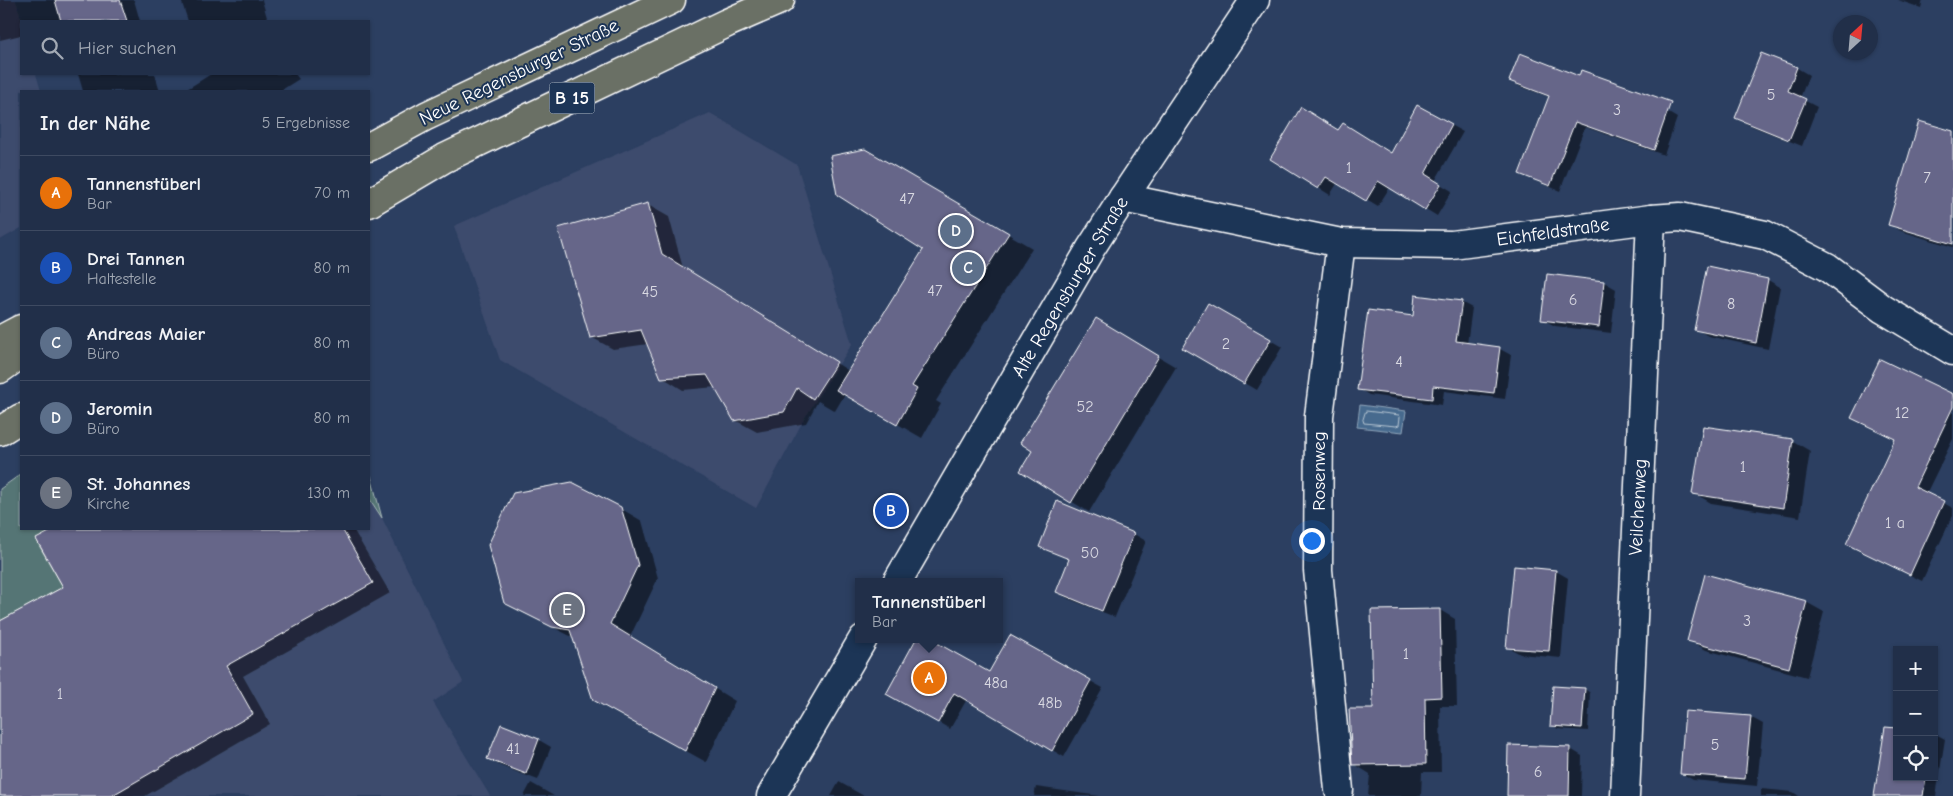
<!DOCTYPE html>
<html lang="de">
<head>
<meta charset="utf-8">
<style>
  :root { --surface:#212f49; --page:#2d3b53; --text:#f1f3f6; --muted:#a2a9b4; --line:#3e4a61; --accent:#ffd166 }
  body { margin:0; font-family:"Comic Neue",sans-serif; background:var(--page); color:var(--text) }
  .controls { position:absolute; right:15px; bottom:15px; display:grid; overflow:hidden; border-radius:0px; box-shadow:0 1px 4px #0004 }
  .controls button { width:45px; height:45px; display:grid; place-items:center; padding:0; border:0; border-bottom:1px solid var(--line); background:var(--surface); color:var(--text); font:25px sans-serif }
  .compass { position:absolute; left:1833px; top:15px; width:45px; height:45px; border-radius:50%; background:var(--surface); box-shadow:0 1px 4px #0004; rotate:26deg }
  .you { position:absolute; left:1311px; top:540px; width:18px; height:18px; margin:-12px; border:4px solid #fff; border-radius:50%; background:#1a73e8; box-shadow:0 0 0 8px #1a73e833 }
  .badge { display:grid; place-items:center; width:32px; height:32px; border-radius:50%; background:var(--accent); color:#fff; font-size:16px; font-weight:700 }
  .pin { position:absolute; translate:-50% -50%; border:2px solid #fff; box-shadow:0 1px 5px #0006 }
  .popup { position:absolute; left:855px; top:578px; width:148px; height:65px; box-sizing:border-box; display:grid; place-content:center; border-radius:0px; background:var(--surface); filter:drop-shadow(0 1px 4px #0005); font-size:16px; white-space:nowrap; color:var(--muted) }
  .popup b { font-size:19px; color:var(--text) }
  .popup::after { content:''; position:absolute; left:50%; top:100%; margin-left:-10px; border:10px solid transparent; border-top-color:var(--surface) }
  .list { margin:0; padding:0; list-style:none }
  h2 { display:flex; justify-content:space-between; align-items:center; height:65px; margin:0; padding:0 20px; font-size:21px }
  h2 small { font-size:16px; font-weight:400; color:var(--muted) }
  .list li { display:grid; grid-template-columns:32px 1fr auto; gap:15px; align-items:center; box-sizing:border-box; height:75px; padding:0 20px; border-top:1px solid var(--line) }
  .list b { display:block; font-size:19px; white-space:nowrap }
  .list p { margin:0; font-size:16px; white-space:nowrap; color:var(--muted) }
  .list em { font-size:16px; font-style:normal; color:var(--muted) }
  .icon { flex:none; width:28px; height:28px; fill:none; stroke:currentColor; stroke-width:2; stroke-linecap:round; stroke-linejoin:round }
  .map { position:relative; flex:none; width:1953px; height:796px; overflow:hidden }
  .search { position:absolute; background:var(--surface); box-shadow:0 1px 4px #0004; left:20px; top:20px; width:350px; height:55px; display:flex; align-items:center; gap:12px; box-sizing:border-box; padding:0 18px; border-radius:0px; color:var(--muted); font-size:19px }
  .panel { position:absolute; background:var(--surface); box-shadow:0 1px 4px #0004; left:20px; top:90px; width:350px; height:440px; border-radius:0px }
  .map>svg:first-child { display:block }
</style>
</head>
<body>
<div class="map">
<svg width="1953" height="796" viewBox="0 0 1953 796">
  <rect width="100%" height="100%" fill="#2c3f61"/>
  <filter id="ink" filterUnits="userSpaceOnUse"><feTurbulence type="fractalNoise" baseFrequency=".02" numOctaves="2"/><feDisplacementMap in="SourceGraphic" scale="10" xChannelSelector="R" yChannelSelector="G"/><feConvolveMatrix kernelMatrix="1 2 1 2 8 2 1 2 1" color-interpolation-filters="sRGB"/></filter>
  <g filter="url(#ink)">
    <g fill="#3d4b6d">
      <path d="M0,0H16L22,21L21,74H36L41,91H21V228L0,240Z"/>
      <path d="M710,113L797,165L852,344L803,421L756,508L500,360L454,226Z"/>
      <path d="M369,469L382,518L463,682L433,702L490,796H0V499L21,529H369Z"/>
    </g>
    <g fill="#547574" stroke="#aababa">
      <path d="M369,469L382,518L369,498Z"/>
      <path d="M21,474V529H55L36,540L63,587L0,621V489Z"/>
    </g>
    <path fill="#476b8e" stroke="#91a6bb" d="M1360,405L1406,411L1403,432L1357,427Z"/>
    <g fill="#0007">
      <path d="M0,0H134L140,21H21V35L0,40Z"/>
      <path d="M181,0H262L268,21H188Z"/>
      <path d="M1898,0H1923L1921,8Z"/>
      <path d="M1762,55L1797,68L1809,75L1800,98L1817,107L1802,146L1749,125L1737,118Z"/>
      <path d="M78,74H155L160,91H83Z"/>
      <path d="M211,74H295L299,79L280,91H184Z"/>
      <path d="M1511,81L1667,112L1677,118L1664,155L1585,127L1560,191L1520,174L1550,97L1521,87Z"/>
      <path d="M1418,107L1463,132L1435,181L1452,191L1437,216L1390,187L1378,206L1338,182L1330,195L1271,158L1339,132L1392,154Z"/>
      <path d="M1953,133V247L1901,231L1889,224Z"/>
      <path d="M865,150L1032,248L936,401L941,404L922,438L845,394L835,411L818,401L806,423L757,432L735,420L716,387L683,390L662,377L648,344L613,349L591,337L648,205L669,217L683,268L849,371L925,249Z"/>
      <path d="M1708,268L1768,280L1780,287L1768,349L1708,336L1696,329Z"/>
      <path d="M1604,282L1616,289L1611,333L1555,326L1542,319Z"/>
      <path d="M1461,302L1472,308L1467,344L1500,349L1511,355L1505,399L1444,391L1442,405L1369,395L1359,389L1414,317Z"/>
      <path d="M1209,304L1282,347L1257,390L1184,347Z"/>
      <path d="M1096,320L1176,367L1089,512L1021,471L1034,450Z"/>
      <path d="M1953,396V439L1926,494L1953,508V515L1922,581L1847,544L1896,440L1853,418Z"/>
      <path d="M1704,427L1793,441L1810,451L1800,517L1711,503L1694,493Z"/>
      <path d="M620,508L642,521L658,578L630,637L735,701L706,762L616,712L574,638L505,602Z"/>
      <path d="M58,529H353L390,593L243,676L270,724L145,796H0V622L65,587L38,540Z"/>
      <path d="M1134,534L1146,541L1115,617L1069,599L1057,592L1070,560L1040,546Z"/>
      <path d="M1515,568L1556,571L1568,578L1561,658L1520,654L1508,647Z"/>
      <path d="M1806,602L1824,612L1807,677L1706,650L1689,640Z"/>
      <path d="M1440,610L1455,619L1457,706H1440L1441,772H1422L1421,796H1368L1370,774L1354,764L1374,710Z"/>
      <path d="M1010,637L1103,688L1064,757L967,699L950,729L887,693L989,674Z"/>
      <path d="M1585,689L1590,693L1588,731L1558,729L1552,725Z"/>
      <path d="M1750,717L1763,724L1757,786L1693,780L1681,773Z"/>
      <path d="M1934,733L1945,739L1936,796H1875L1897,777H1934Z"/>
      <path d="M539,740L551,747L538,780L501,766L489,759Z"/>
      <path d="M1569,748L1582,756L1581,796H1508Z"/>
      <path d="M839,782L864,796H831Z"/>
      <path d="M531,783L554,796H524Z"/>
      <path d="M1036,787L1100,796H1034Z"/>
      <path d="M1761,789L1793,792L1799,796H1761Z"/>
    </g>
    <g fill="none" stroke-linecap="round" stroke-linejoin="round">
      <path stroke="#b5c4d2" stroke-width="1" d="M1366,411L1399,415L1400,417L1399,425L1396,426L1364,423L1363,420Z"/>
    </g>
    <g fill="#666689" stroke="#fff">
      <path d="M55,0H120L127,21H61Z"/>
      <path d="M1520,53L1579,76L1581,70L1671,102L1654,150L1575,122L1550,186L1519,174L1549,96L1509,81Z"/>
      <path d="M1761,53L1797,67L1788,91L1806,99L1789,140L1735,118Z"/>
      <path d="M1417,105L1452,124L1425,174L1441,184L1425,210L1378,181L1366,201L1326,177L1318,189L1270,159L1301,107L1338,130L1343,123L1391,153Z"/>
      <path d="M1919,121L1953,131V244L1888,225Z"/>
      <path d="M865,149L1009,233L912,386L917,389L897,425L836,390L923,250L837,195L830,156Z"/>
      <path d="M648,203L662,254L837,362L813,399L797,388L784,412L734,421L707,375L661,378L641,330L590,338L558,228Z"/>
      <path d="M1707,266L1768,279L1756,343L1694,330Z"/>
      <path d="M1547,274L1604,281L1599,327L1541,320Z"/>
      <path d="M1415,295L1462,301L1456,341L1500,347L1494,393L1433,386L1432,399L1357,390L1368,310L1413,316Z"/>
      <path d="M1208,303L1271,339L1244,384L1182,348Z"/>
      <path d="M1096,318L1159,356L1071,503L1020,471L1032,451L1020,443Z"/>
      <path d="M1880,359L1953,394V407L1915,487L1944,501L1910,575L1846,544L1895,439L1851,418Z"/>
      <path d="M1703,426L1793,439L1783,508L1692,494Z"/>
      <path d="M572,482L621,507L638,565L610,624L715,688L685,751L593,700L570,630L552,627L504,603L488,545L513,493Z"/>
      <path d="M1057,501L1134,533L1102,611L1056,592L1069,559L1039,547Z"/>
      <path d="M55,529H342L373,583L226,666L253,714L111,796H0V621L63,587L36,539Z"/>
      <path d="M1514,566L1556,570L1549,651L1506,648Z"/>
      <path d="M1705,574L1807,601L1789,668L1687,641Z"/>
      <path d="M1440,609L1442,697L1425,698L1426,764L1352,765L1349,709H1373L1371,610Z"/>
      <path d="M1010,635L1091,680L1052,751L954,693L938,723L886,694L916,639H930L989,672Z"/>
      <path d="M1553,686L1585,688L1582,728L1550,726Z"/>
      <path d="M1685,711L1751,716L1745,779L1680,774Z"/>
      <path d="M501,724L539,739L526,774L487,759Z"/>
      <path d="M1885,727L1897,728V777H1926L1923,796H1874Z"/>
      <path d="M1508,745L1570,747L1569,796H1507Z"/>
    </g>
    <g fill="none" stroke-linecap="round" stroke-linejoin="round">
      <g stroke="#fff" stroke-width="31">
        <g id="street">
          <path d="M1123,198L1341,243L1452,245L1651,219L1680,217L1765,235L1827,267L1883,309L1953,351"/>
          <path d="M897,582L1091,248L1123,198L1255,0"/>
          <path d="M1339,790L1318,570L1319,416L1341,243"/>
          <path d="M771,796L863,639"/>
          <path d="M1625,796L1651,219"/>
        </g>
      </g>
      <g stroke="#fff" stroke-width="31">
        <g id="highway">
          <path d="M369,147L426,116L671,0"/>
          <path d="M369,203L445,158L727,23L780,0"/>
          <path d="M0,340L21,329"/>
          <path d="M0,369L21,354"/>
          <path d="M0,431L21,418"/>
        </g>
      </g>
      <use href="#street" stroke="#1d3557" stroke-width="28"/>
      <use href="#highway" stroke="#6b7065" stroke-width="28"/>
    </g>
  </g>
  <g text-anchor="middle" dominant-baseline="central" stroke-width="4" stroke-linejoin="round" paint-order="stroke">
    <g font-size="16" fill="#d9d9e2">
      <text x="1771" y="95">5</text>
      <text x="1617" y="110">3</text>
      <text x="1349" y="168">1</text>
      <text x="1927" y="178">7</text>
      <text x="907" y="199">47</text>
      <text x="935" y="291">47</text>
      <text x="650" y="292">45</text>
      <text x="1573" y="300">6</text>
      <text x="1731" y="304">8</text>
      <text x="1226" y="344">2</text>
      <text x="1399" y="362">4</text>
      <text x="1085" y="407">52</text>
      <text x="1902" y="413">12</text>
      <text x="1743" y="467">1</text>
      <text x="1895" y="523">1 a</text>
      <text x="1090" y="553">50</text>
      <text x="1747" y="621">3</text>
      <text x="1406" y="654">1</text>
      <text x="996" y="683">48a</text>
      <text x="60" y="694">1</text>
      <text x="1050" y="703">48b</text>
      <text x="1715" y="745">5</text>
      <text x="513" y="749">41</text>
      <text x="1538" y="772">6</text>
    </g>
    <rect fill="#1d3557" stroke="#bbc2cd" stroke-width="1" x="549.5" y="82.5" width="45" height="31" rx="4"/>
    <g font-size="18" font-weight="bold" fill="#fff">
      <text x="572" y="98">B 15</text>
    </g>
    <g font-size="19" fill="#fff" stroke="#1d3557">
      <text transform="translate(519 72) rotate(-26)">Neue Regensburger Straße</text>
      <text transform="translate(1553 232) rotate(-8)">Eichfeldstraße</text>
      <text transform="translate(1070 287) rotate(-59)">Alte Regensburger Straße</text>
      <text transform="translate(1319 471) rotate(-90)">Rosenweg</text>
      <text transform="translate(1638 507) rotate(-87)">Veilchenweg</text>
    </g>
  </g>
</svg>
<div class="controls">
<button>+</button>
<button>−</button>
<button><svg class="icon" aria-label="locate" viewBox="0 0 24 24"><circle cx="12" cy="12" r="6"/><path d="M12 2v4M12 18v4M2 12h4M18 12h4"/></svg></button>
</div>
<svg class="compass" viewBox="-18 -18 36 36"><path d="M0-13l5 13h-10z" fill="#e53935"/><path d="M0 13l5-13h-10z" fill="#a2a9b4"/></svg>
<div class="you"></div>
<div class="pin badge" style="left:929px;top:678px;background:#e8710a">A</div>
<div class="popup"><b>Tannenstüberl</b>Bar</div>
<div class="pin badge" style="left:891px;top:511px;background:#1a4fb4">B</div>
<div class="pin badge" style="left:968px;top:268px;background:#5c6f8a">C</div>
<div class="pin badge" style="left:956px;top:231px;background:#5c6f8a">D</div>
<div class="pin badge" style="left:567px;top:610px;background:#6b7280">E</div>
<div class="search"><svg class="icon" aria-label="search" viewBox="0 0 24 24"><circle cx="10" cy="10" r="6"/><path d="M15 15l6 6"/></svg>Hier suchen</div>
<section class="panel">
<h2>In der Nähe<small>5 Ergebnisse</small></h2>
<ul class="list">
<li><span class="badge" style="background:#e8710a">A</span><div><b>Tannenstüberl</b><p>Bar</p></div><em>70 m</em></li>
<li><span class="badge" style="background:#1a4fb4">B</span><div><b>Drei Tannen</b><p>Haltestelle</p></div><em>80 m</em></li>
<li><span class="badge" style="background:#5c6f8a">C</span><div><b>Andreas Maier</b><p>Büro</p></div><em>80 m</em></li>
<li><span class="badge" style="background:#5c6f8a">D</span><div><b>Jeromin</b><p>Büro</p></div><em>80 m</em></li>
<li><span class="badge" style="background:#6b7280">E</span><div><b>St. Johannes</b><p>Kirche</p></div><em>130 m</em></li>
</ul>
</section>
</div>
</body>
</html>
